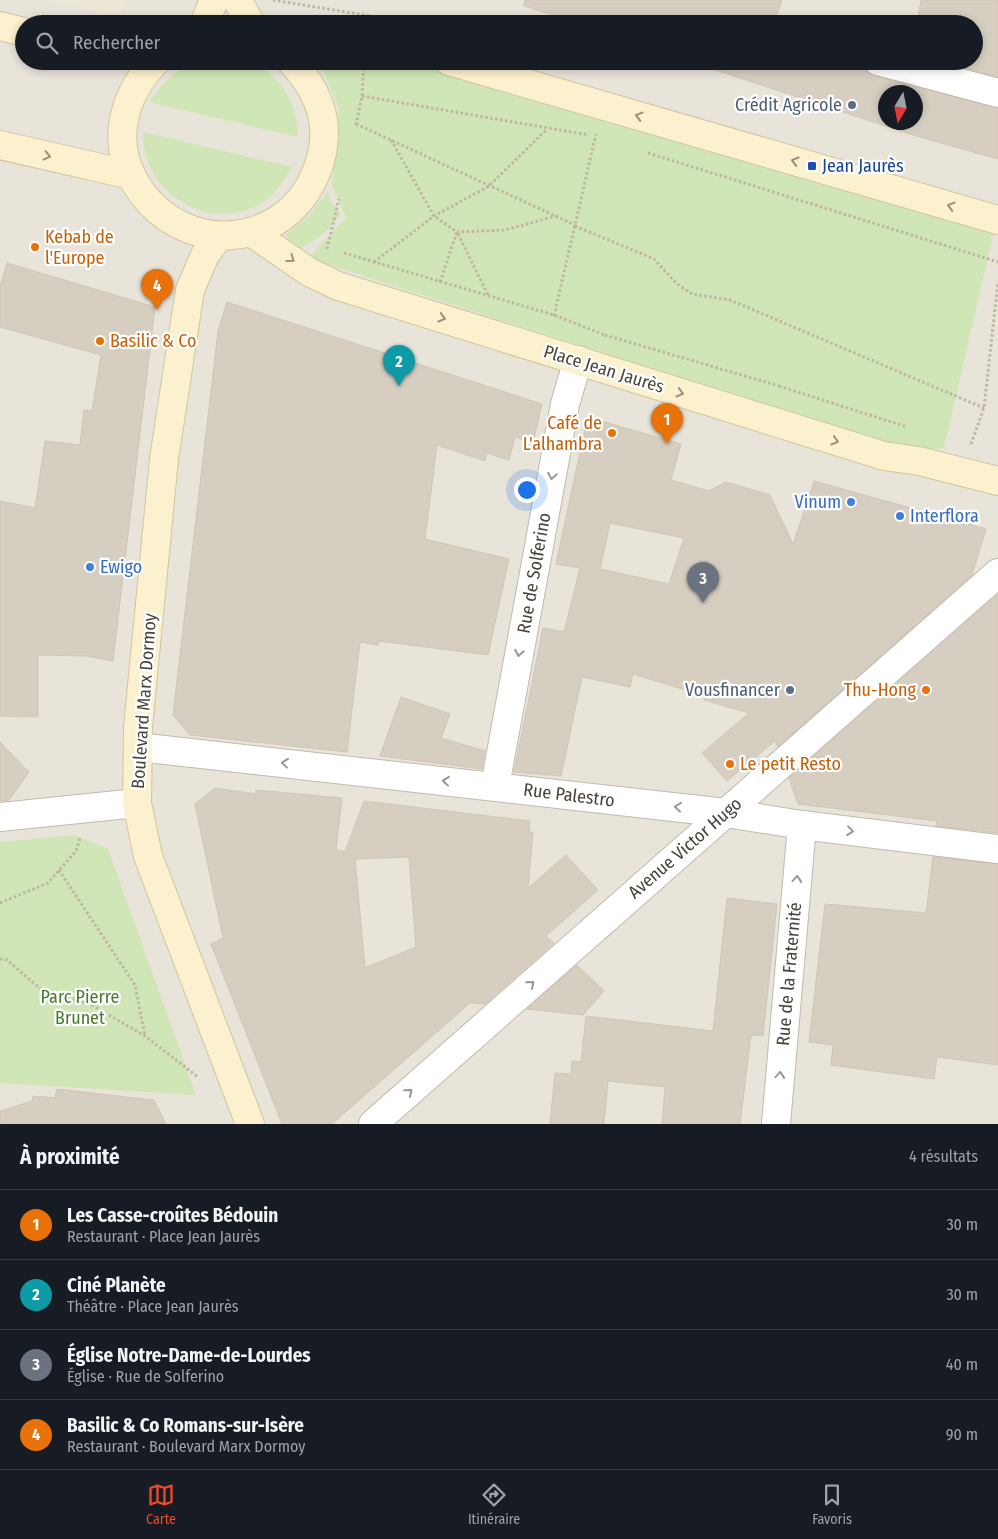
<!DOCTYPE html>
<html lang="fr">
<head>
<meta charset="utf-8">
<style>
  :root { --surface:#171b24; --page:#242831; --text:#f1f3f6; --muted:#9ea1a6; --line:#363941; --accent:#ec4c2b }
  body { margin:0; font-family:"Fira Sans Condensed",sans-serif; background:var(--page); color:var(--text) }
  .compass { position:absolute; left:878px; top:85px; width:45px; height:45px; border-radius:50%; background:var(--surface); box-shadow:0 2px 8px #0003; rotate:190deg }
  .you { position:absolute; left:526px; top:489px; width:18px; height:18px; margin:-12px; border:4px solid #fff; border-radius:50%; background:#1a73e8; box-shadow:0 0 0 8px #1a73e833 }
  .badge { display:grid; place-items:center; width:32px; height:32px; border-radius:50%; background:var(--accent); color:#fff; font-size:16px; font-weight:700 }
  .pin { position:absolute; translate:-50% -41px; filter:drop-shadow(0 1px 2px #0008) }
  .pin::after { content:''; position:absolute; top:26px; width:18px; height:15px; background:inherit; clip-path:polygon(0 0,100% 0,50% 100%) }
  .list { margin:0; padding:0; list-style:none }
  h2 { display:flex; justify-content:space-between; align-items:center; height:65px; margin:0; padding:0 20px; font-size:21px }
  h2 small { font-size:16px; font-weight:400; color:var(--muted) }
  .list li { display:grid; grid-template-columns:32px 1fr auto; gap:15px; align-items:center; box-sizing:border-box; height:70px; padding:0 20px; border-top:1px solid var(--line) }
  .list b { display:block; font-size:19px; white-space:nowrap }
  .list p { margin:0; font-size:16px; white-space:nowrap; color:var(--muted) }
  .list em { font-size:16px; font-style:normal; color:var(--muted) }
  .icon { flex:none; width:28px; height:28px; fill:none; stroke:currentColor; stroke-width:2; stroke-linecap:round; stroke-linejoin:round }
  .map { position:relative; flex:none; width:998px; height:1124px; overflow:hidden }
  .search { position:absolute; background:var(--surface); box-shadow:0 2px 8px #0003; left:15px; right:15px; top:15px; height:55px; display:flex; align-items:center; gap:12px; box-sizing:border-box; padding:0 18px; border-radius:28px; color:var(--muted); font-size:19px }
  .sheet { height:345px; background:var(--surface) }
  nav { display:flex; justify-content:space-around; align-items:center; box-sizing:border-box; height:70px; border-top:1px solid var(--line); background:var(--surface); font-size:14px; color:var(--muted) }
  nav a { display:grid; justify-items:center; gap:2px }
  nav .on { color:var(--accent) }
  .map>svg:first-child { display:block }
</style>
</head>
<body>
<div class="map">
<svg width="998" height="1124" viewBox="0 0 998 1124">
  <rect width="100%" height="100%" fill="#f5f2eb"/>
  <path fill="#e8e4da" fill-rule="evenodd" d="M0,0H998V1124H0ZM24,24H974V61H24ZM886,92H916V122H886Z"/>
  <path fill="#ede7d6" d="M47,0H125L119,17Z"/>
  <g fill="#d0e6b7">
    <path d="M197,61C213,61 233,58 248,62C279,71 300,106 297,137L149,102C162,83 175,70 197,61Z"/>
    <path d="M417,63L995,226L944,448L912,452L308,258L346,218L332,185L339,108L320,64Z"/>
    <path d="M143,132L292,167C286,177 280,187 272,195C221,240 141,198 143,132Z"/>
    <path d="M328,191L330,201L341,213L325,233L298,250L287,241L289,238L286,235L309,216Z"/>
    <path d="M75,835L108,849L196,1095L0,1083V842Z"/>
  </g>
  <g fill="#d6cec1" stroke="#d0c6b5" fill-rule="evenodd">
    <path d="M525,0H782L774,24H581L524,6Z"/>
    <path d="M921,0H998V77L940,61H974V24H917Z"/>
    <path d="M688,61H863L867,72L874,76L998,108V159L916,136ZM886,92H916V122H886Z"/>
    <path d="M7,263L155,307L113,661L86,656L38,655V717L0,716V501L35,508L45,441L80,445L84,410L92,411L101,355L0,327V287Z"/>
    <path d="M227,302L542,404L533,443L515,437L509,460L487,453L485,461L437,445L425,539L509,559L488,655L379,641L378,645L360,642L347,752L190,735L173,715L218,331Z"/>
    <path d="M594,419L681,444L671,480L709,491L726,482L770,495L793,544L814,481L986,529L972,575L778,747L775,741L727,781L702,753L749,713L704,700L705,696L633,674L630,687L582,677L561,776L514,772L543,628L564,632L580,568L556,564L585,429ZM610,523L684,538L669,584L600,569Z"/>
    <path d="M998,594V833L936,826L937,821L798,804L789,778Z"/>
    <path d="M401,697L450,714L441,738L485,751L482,769L380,756Z"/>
    <path d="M0,742L29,772L9,800L0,801Z"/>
    <path d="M215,788L256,794V790L342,798L336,850L345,852L364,801L530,821L529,832H533L528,888L566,855L598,890L546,936L554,943L485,1004L470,1003L332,1124H282L211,944L223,938L195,804ZM409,857L416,947L365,968L355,859Z"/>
    <path d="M933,857L998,864V1065L937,1057L934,1079L831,1065L833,1045L809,1042L825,904L926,913Z"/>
    <path d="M727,898L777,904L763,1036L751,1035L740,1124H662L665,1087L608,1081L604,1124H550L555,1073L571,1074L572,1061L581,1062L586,1016L713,1031Z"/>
    <path d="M577,965L604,991L583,1015L527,1009Z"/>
    <path d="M57,1089L154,1100L166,1124H0V1111L32,1101L33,1096L55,1098Z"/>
  </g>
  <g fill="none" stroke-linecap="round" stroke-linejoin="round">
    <g stroke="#c0baae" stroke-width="30">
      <g id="minor">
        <path d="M878,61L998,93"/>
        <path d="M138,747L726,813L802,825L998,849"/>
        <path d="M495,786L565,404L578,360"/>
        <path d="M0,817L137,803"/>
        <path d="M373,1124L998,573"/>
        <path d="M776,1124L802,825"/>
      </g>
    </g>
    <g stroke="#d1c59e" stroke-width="30">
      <g id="secondary">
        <path d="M237,0L251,24"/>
        <path d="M204,24L214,0"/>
        <path d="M0,26L24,32"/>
        <path d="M156,61C130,87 115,125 126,162C146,224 217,256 276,221C314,198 335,144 318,102C312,86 303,74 291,61"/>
        <path d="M449,61L998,220"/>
        <path d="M0,145L131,175"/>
        <path d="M251,232L309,272L338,286L884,456L919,461L998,481"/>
        <path d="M219,236L205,255L190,290L164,459L138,727L137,803L148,856L250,1124"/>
      </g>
    </g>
    <g stroke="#c1b6a0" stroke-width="3" stroke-dasharray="2.5 2.5" stroke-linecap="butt">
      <path d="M273,0L383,18L405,24"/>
      <path d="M52,21L66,24"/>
      <path d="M362,96L589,135"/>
      <path d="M356,124L575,225"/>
      <path d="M356,125L362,96L364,61"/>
      <path d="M391,140L434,216L457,232L505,230L556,216"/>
      <path d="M648,153L998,262"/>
      <path d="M575,226L654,259L677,284L692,294L730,300L984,408"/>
      <path d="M327,249L339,199"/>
      <path d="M344,253L554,315L605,335V337"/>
      <path d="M374,262L434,216L489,186L546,130"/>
      <path d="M440,282L457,232L488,295"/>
      <path d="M554,316L596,134"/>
      <path d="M605,335L779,386"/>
      <path d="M779,386L907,427"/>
      <path d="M971,444L984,408L998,282"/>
      <path d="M59,870L135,985L145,1036"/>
      <path d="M0,903L48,883L76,851L80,838"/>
      <path d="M0,959L7,960L42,990L90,1004L145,1036L198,1077"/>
    </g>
    <use href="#minor" stroke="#fff" stroke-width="28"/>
    <use href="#secondary" stroke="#fbf1cf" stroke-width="28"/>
  </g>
  <defs><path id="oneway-chevron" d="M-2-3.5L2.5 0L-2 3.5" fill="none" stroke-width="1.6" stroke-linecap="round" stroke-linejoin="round" transform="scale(1.25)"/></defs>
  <g stroke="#99917c">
    <use href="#oneway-chevron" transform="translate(639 116) rotate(-164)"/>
    <use href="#oneway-chevron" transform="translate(47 156) rotate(13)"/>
    <use href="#oneway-chevron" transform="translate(795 161) rotate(-164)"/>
    <use href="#oneway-chevron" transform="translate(951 206) rotate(-164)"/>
    <use href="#oneway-chevron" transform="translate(291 259) rotate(36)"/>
    <use href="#oneway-chevron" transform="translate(442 318) rotate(17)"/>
    <use href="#oneway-chevron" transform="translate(680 393) rotate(17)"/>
    <use href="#oneway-chevron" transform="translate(835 441) rotate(17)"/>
  </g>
  <g stroke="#9b9892">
    <use href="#oneway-chevron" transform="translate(552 476) rotate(100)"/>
    <use href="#oneway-chevron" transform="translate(519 653) rotate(100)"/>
    <use href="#oneway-chevron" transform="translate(285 763) rotate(-174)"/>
    <use href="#oneway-chevron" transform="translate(446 781) rotate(-174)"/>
    <use href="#oneway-chevron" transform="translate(678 807) rotate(-174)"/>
    <use href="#oneway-chevron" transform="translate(850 831) rotate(7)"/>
    <use href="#oneway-chevron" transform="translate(797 879) rotate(-85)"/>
    <use href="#oneway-chevron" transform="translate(531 984) rotate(-41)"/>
    <use href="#oneway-chevron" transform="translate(780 1075) rotate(-85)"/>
    <use href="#oneway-chevron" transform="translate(409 1092) rotate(-41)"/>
  </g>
  <g fill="#5c6f8a" stroke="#fff" stroke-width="2">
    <circle cx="852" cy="105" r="5"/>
    <circle cx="790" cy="690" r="5"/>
  </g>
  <rect fill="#1a4fb4" stroke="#fff" stroke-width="2" x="807" y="161" width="10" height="10" rx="2.5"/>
  <g fill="#e8710a" stroke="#fff" stroke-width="2">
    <circle cx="35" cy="247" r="5"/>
    <circle cx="100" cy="341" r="5"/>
    <circle cx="612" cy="433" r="5"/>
    <circle cx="926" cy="690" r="5"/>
    <circle cx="730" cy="764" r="5"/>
  </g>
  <g fill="#3f7fe0" stroke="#fff" stroke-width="2">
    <circle cx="851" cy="502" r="5"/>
    <circle cx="900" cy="516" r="5"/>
    <circle cx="90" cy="567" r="5"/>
  </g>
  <g text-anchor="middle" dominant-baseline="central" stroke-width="4.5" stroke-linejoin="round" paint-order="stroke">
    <g font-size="18" fill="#4e5e75" stroke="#fff" text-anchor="end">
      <text x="842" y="105">Crédit Agricole</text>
      <text x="780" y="690">Vousfinancer</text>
    </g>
    <g font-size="18" fill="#164399" stroke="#fff" text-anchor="start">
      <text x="822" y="166">Jean Jaurès</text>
    </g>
    <g font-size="18" fill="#c56008" stroke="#fff" text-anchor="start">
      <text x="45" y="237">Kebab de<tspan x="45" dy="21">l'Europe</tspan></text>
      <text x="110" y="341">Basilic &amp; Co</text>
      <text x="602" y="423" text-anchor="end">Café de<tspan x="602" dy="21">L'alhambra</tspan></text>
      <text x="916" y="690" text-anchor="end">Thu-Hong</text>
      <text x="740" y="764">Le petit Resto</text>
    </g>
    <g font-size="18" fill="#494339" stroke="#fff">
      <text transform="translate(604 369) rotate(17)">Place Jean Jaurès</text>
      <text transform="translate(534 573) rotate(-80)">Rue de Solferino</text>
      <text transform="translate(144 701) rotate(-86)">Boulevard Marx Dormoy</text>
      <text transform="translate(569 795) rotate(7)">Rue Palestro</text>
      <text transform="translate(685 848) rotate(-41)">Avenue Victor Hugo</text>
      <text transform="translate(789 974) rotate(-85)">Rue de la Fraternité</text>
    </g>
    <g font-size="18" fill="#366cbe" stroke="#fff" text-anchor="start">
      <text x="841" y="502" text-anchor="end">Vinum</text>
      <text x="910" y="516">Interflora</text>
      <text x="100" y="567">Ewigo</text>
    </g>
    <g font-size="18" fill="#49782f" stroke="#fff">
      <text x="80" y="997">Parc Pierre<tspan x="80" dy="21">Brunet</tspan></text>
    </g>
  </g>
</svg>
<svg class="compass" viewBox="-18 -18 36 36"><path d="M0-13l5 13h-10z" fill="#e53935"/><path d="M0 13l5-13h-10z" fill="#9ea1a6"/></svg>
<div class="you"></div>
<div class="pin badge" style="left:667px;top:444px;background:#e8710a">1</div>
<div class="pin badge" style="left:399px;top:386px;background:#0f9aa8">2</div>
<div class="pin badge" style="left:703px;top:603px;background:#6b7280">3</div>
<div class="pin badge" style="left:157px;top:310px;background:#e8710a">4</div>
<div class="search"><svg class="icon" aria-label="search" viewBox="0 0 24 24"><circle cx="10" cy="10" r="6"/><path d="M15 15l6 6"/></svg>Rechercher</div>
</div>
<section class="sheet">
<h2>À proximité<small>4 résultats</small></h2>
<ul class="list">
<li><span class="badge" style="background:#e8710a">1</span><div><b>Les Casse-croûtes Bédouin</b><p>Restaurant · Place Jean Jaurès</p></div><em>30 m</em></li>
<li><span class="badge" style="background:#0f9aa8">2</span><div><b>Ciné Planète</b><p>Théâtre · Place Jean Jaurès</p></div><em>30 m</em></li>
<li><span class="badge" style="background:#6b7280">3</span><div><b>Église Notre-Dame-de-Lourdes</b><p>Église · Rue de Solferino</p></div><em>40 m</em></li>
<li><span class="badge" style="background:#e8710a">4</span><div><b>Basilic &amp; Co Romans-sur-Isère</b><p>Restaurant · Boulevard Marx Dormoy</p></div><em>90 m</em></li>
</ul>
</section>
<nav>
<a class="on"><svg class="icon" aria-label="map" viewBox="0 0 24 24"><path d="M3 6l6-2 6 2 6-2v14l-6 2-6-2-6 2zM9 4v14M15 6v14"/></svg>Carte</a>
<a><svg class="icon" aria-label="directions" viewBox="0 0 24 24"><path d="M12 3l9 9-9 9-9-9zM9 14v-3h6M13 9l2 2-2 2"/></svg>Itinéraire</a>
<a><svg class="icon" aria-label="saved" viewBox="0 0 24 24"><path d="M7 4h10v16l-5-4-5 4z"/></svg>Favoris</a>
</nav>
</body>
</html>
